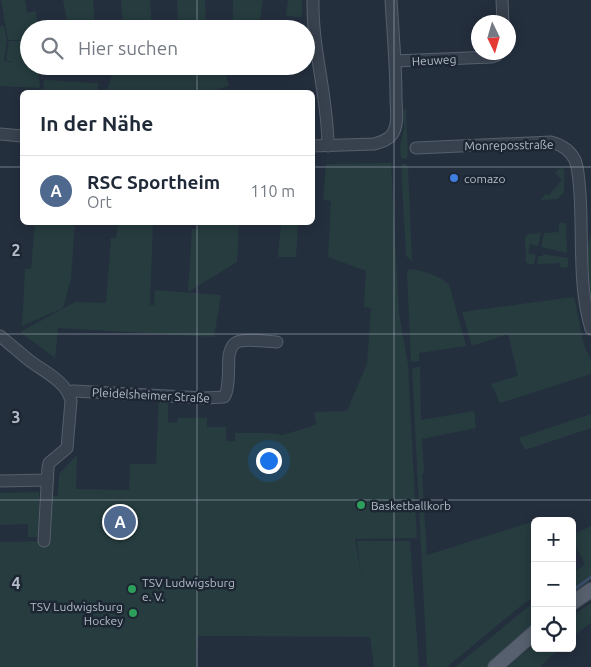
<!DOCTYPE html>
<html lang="de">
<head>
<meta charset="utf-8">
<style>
  :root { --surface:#fff; --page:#f2f2f3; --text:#1f2937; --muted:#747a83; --line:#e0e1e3; --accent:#4f688e }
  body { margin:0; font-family:Ubuntu,sans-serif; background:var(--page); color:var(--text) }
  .controls { position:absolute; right:15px; bottom:15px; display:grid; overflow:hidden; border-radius:8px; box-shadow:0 2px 12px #0003 }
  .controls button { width:45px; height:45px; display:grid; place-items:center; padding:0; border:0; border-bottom:1px solid var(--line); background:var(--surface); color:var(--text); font:25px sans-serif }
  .compass { position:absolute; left:471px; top:15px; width:45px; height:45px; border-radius:50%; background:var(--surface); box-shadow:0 2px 12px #0003; rotate:175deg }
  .you { position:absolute; left:268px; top:460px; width:18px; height:18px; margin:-12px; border:4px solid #fff; border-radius:50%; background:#1a73e8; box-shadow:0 0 0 8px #1a73e833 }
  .badge { display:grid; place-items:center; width:32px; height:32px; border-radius:50%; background:var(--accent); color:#fff; font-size:16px; font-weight:700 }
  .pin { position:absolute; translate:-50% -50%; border:2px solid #fff; box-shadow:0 1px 5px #0006 }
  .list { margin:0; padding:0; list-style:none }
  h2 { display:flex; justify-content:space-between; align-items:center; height:65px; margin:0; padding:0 20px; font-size:21px }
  h2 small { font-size:16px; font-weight:400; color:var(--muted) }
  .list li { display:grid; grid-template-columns:32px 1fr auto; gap:15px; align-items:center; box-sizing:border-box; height:70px; padding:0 20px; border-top:1px solid var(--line) }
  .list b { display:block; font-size:19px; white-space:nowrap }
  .list p { margin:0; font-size:16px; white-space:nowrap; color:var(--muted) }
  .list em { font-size:16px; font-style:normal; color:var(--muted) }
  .icon { flex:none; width:28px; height:28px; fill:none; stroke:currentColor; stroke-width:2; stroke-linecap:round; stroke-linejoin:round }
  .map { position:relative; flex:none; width:591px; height:667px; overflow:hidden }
  .search { position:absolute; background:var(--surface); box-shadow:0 2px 12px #0003; left:20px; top:20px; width:295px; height:55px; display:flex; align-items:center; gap:12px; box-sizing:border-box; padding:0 18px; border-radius:28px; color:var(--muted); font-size:19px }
  .panel { position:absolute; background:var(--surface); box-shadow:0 2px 12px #0003; left:20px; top:90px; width:295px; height:135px; border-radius:8px }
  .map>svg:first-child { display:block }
</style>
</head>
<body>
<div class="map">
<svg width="591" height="667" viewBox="0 0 591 667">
  <rect width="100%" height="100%" fill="#242f3e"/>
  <g fill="#263c3f">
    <path d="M1,0H25L27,13L36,11L38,29H29V58L25,66L38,70L40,88L0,86V26H4L7,41L4,61L14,63L6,60L9,41H24L19,40H8Z"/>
    <path d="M63,0H93L95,29H43L44,25L67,22Z"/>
    <path d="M121,0H150L152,26L123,27Z"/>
    <path d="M177,0H205L206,24L178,26Z"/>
    <path d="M233,0H263L260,20L233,28Z"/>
    <path d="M288,0H302V17L286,16Z"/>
    <path d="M269,24H296V29H247Z"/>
    <path d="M116,66H223L229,86L205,92H106Z"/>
    <path d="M44,80L98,83V92H43Z"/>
    <path d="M404,109H406V112L408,156L405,159L402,158L401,157L400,146L404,130Z"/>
    <path d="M391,163L399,313L408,364L417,538L355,539L361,574L357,541H410L419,667H374L370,637L198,636L197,667H0V542L43,541L46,496H58L59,474L77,455L76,489L129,490L130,464H156L159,396L168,397V422L177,423L178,418H207V427H226V441H235V433H267L282,435L286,434L315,425L316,424L314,412L347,411L367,364L371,308L364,307L366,271L328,257L331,201L323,200L326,164Z"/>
    <path d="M401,164H406L408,166L412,261L407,257L406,254Z"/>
    <path d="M562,168L564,170V193L557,199L540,200L546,194L548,196L562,180L555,173L559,169Z"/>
    <path d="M35,222L75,223L71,278L63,308L22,326L25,269H31Z"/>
    <path d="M118,222L153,223L150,305H154L155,290L221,295L214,337L58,328L55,358L20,332L75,302L106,303L111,238H116Z"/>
    <path d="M198,223H239L237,262L188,292L192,229H198Z"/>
    <path d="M281,223H298L296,257H278Z"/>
    <path d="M559,223H566L567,253L541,247L544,233L559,232Z"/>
    <path d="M541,233L538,246L530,244L528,253L536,255L534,264H529V263H526L525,237L527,236V234Z"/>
    <path d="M590,235H591V306L585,263Z"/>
    <path d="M543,254L568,258V267L561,268L560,263L537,264L539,256H543Z"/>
    <path d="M412,269C425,271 438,276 449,284L466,346L419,353V361L414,362L411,361L407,273L408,270Z"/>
    <path d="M574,297L584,345L591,361V374L500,403L491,384L518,376L508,334L472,346L462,312Z"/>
    <path d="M420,366L421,420L474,411L476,428L422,439L424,473L422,474L427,555L535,521V596L523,604L447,667H428L427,664L412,369Z"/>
    <path d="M591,414V428L525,450L519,438Z"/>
    <path d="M39,492V537H28V524L0,525V493Z"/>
    <path d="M591,526V580L572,594V574L585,564L572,539V535Z"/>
    <path d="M535,601V626L490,667H455Z"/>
    <path d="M591,603V623L572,637V616Z"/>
    <path d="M535,644V648H560L540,667H507Z"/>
  </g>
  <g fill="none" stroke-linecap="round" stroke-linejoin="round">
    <g stroke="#394c67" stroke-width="3">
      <path d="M572,591L591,577"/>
      <path d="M526,631L535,623"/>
    </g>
    <g stroke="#565f6c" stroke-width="13">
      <g id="minor">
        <path d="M313,0C312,49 328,97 328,146"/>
        <path d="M502,0L503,22"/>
        <path d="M395,61L491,57L497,55L500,52"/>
        <path d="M0,134L22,136"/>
        <path d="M312,146L374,144C381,142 389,140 393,133C399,122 396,109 396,98C396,65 393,33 391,0"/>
        <path d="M416,148L551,142C562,145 570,150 575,160C579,170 579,183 580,194C583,239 578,286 591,329"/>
        <path d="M0,336C10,344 20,353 30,361C45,372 67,382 71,401L67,448L49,463L48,468L44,541"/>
        <path d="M68,392L74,391L204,398L224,397C230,389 228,366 229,355C230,351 231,347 234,344C241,337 268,342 277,342"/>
        <path d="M0,481L47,480"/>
      </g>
    </g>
    <g stroke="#414a57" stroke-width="16">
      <g id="major">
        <path d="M572,603L591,590"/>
        <path d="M495,667L535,632"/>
      </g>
    </g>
    <use href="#minor" stroke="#38414e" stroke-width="11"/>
    <use href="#major" stroke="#56606e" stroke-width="14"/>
  </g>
  <path fill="none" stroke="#b4bcc9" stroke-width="1" stroke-opacity="0.55" d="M197,0V29M394,0V667M197,66V92M0,167H22M312,167H591M197,222V667M0,334H591M0,500H591"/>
  <circle fill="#3f7fe0" stroke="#1d2633" stroke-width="2" cx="454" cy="178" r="5"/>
  <g fill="#2e9e5b" stroke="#1d2633" stroke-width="2">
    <circle cx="361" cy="505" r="5"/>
    <circle cx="132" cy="589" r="5"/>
    <circle cx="133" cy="613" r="5"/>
  </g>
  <g text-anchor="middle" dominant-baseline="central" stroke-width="5" stroke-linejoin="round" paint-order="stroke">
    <g font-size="12" fill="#b4bcc9" stroke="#1d2633">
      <text transform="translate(434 60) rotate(-3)">Heuweg</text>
      <text transform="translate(509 145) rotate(-1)">Monreposstraße</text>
      <text transform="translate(151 395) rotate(3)">Pleidelsheimer Straße</text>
    </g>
    <g font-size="12" fill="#b4bcc9" stroke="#1d2633" text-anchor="start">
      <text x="464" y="178">comazo</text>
      <text x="371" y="505">Basketballkorb</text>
      <text x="142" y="582">TSV Ludwigsburg<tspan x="142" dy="14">e. V.</tspan></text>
      <text x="123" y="606" text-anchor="end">TSV Ludwigsburg<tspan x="123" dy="14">Hockey</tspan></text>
    </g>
  </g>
  <g font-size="16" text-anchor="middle" font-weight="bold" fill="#b4bcc9" stroke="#1d2633" stroke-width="5" stroke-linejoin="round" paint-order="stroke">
    <text x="16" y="256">2</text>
    <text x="16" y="423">3</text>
    <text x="16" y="589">4</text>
  </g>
</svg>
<div class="controls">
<button>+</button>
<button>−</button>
<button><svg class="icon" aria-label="locate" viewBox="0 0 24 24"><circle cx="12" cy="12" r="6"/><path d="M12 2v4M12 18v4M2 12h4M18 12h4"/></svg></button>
</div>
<svg class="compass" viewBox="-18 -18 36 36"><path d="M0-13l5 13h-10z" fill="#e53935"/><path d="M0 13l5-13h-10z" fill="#747a83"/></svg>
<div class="you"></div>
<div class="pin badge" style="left:120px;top:522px">A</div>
<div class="search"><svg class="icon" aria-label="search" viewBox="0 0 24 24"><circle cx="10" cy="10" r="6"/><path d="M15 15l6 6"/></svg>Hier suchen</div>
<section class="panel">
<h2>In der Nähe<small></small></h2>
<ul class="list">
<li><span class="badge">A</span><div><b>RSC Sportheim</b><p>Ort</p></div><em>110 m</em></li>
</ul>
</section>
</div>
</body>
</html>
